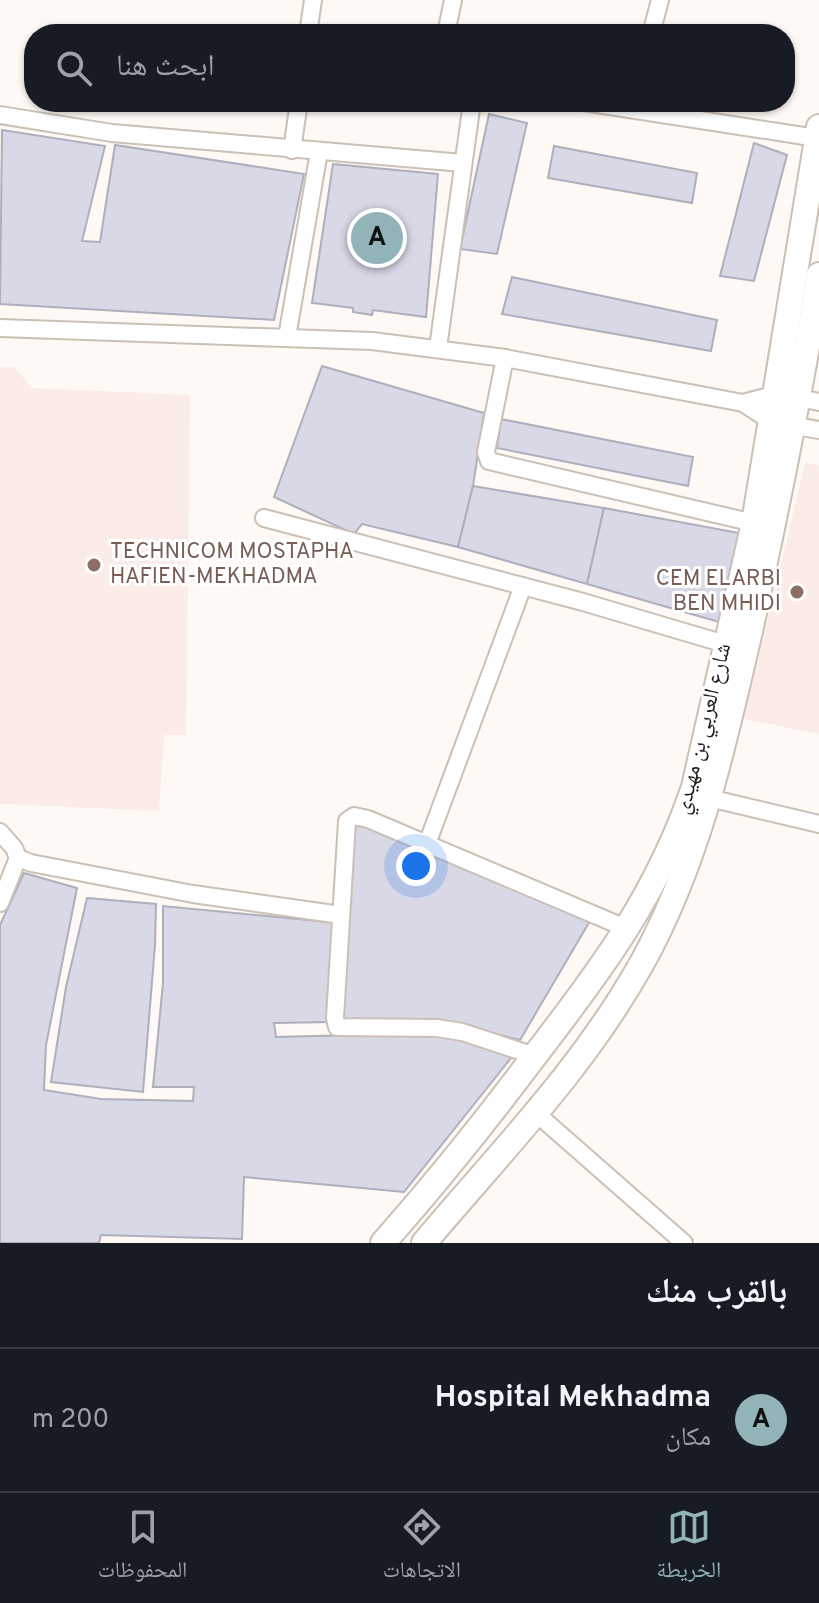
<!DOCTYPE html>
<html lang="ar">
<head>
<meta charset="utf-8">
<style>
  :root { --surface:#171b24; --page:#242831; --text:#f1f3f6; --muted:#9ea1a6; --line:#363941; --accent:#91b4b9 }
  body { margin:0; font-family:Overpass,"Noto Naskh Arabic",sans-serif; background:var(--page); color:var(--text); direction:rtl }
  .you { position:absolute; left:416px; top:866px; width:28px; height:28px; margin:-20px; border:6px solid #fff; border-radius:50%; background:#1a73e8; box-shadow:0 0 0 12px #1a73e833 }
  .badge { display:grid; place-items:center; width:52px; height:52px; border-radius:50%; background:var(--accent); color:#111; font-size:26px; font-weight:700 }
  .pin { position:absolute; translate:-50% -50%; border:4px solid #fff; box-shadow:0 2px 8px #0006 }
  .list { margin:0; padding:0; list-style:none }
  h2 { display:flex; justify-content:space-between; align-items:center; height:104px; margin:0; padding:0 32px; font-size:34px }
  h2 small { font-size:26px; font-weight:400; color:var(--muted) }
  .list li { display:grid; grid-template-columns:52px 1fr auto; gap:24px; align-items:center; box-sizing:border-box; height:144px; padding:0 32px; border-top:2px solid var(--line) }
  .list b { display:block; font-size:30px; white-space:nowrap }
  .list p { margin:0; font-size:26px; white-space:nowrap; color:var(--muted) }
  .list em { font-size:26px; font-style:normal; color:var(--muted) }
  .icon { flex:none; width:44px; height:44px; fill:none; stroke:currentColor; stroke-width:2; stroke-linecap:round; stroke-linejoin:round }
  .map { position:relative; flex:none; width:819px; height:1243px; overflow:hidden; direction:ltr }
  .search { position:absolute; background:var(--surface); box-shadow:0 2px 6px #0004; left:24px; right:24px; top:24px; height:88px; display:flex; align-items:center; gap:20px; box-sizing:border-box; padding:0 28px; border-radius:32px; color:var(--muted); font-size:30px }
  .sheet { height:248px; background:var(--surface) }
  nav { display:flex; justify-content:space-around; align-items:center; box-sizing:border-box; height:112px; border-top:2px solid var(--line); background:var(--surface); font-size:22px; color:var(--muted) }
  nav a { display:grid; justify-items:center; gap:4px }
  nav .on { color:var(--accent) }
  .map>svg:first-child { display:block }
</style>
</head>
<body>
<div class="map">
<svg width="819" height="1243" viewBox="0 0 819 1243">
  <rect width="100%" height="100%" fill="#fef9f4"/>
  <g fill="#fcece8">
    <path d="M4,367H14L32,388L190,395L186,735H164L159,811L0,804V369Z"/>
    <path d="M805,463L819,465V734L744,719Z"/>
  </g>
  <g fill="#d9d8e7" stroke="#afaebc" stroke-width="2">
    <path d="M489,114L527,123L497,254L460,249Z"/>
    <path d="M2,130L105,146L82,241L100,242L115,145L304,174L274,320L0,304Z"/>
    <path d="M754,143L787,155L754,281L720,276Z"/>
    <path d="M554,146L697,173L692,203L548,178Z"/>
    <path d="M333,164L438,174L426,317L373,310L372,315L353,312V308L312,303Z"/>
    <path d="M512,277L717,320L711,351L502,314Z"/>
    <path d="M322,366L484,413L473,486L458,547L362,524L354,534L274,497Z"/>
    <path d="M501,419L693,457L688,486L497,448Z"/>
    <path d="M473,486L604,508L587,584L458,547Z"/>
    <path d="M604,508L739,533L719,622L587,584Z"/>
    <path d="M355,820L590,921L520,1040L442,1021L340,1023Z"/>
    <path d="M24,873L77,888L46,1045L44,1090L101,1099L193,1101L194,1087H153L163,983V906L338,923L331,1022L274,1023L276,1037L436,1033L515,1053L404,1192L244,1177L242,1239L101,1235L99,1243H0V925Z"/>
    <path d="M87,898L156,904L155,945L143,1092L51,1082L66,987Z"/>
  </g>
  <g fill="none" stroke-linecap="round" stroke-linejoin="round">
    <g stroke="#cbc0b5" stroke-width="20">
      <g id="street">
        <path d="M308,34L313,0"/>
        <path d="M446,34L453,0"/>
        <path d="M651,34L660,0"/>
        <path d="M584,102L817,138"/>
        <path d="M0,115L112,133L463,163"/>
        <path d="M292,150L299,102"/>
        <path d="M0,328L372,341L505,358L743,403L777,394L819,402"/>
        <path d="M287,337L319,152"/>
        <path d="M438,348L472,102"/>
        <path d="M505,358L486,452L489,461L754,523"/>
        <path d="M743,403L772,422L819,430"/>
        <path d="M264,518L583,602L725,644"/>
        <path d="M709,798L819,824"/>
        <path d="M0,832L14,848L18,858L31,863L193,894L341,915"/>
        <path d="M427,844L523,586"/>
        <path d="M0,903L18,858"/>
        <path d="M535,1056L462,1032L437,1028L337,1027L335,1018L347,821L354,816L368,819L628,929"/>
        <path d="M537,1114L684,1243"/>
      </g>
    </g>
    <g stroke="#cbc0b5" stroke-width="28">
      <g id="secondary">
        <path d="M383,1243C436,1183 485,1122 533,1058C601,970 658,894 694,787L754,523L819,127"/>
        <path d="M424,1243C502,1150 582,1070 642,963C699,860 724,744 750,631C776,513 800,394 819,275"/>
      </g>
    </g>
    <use href="#street" stroke="#fff" stroke-width="16"/>
    <use href="#secondary" stroke="#fff" stroke-width="24"/>
  </g>
  <g fill="#8d6e63" stroke="#fff" stroke-width="3">
    <circle cx="94" cy="565" r="8"/>
    <circle cx="797" cy="592" r="8"/>
  </g>
  <g text-anchor="middle" dominant-baseline="central" stroke-width="6" stroke-linejoin="round" paint-order="stroke">
    <g font-size="22" fill="#785e54" stroke="#fff" text-anchor="start">
      <text x="110" y="552">TECHNICOM MOSTAPHA<tspan x="110" dy="25">HAFIEN-MEKHADMA</tspan></text>
      <text x="781" y="579" text-anchor="end">CEM ELARBI<tspan x="781" dy="25">BEN MHIDI</tspan></text>
    </g>
    <g font-size="22" fill="#25211d" stroke="#fff">
      <text transform="translate(704 729) rotate(-76)">شارع العربي بن مهيدي</text>
    </g>
  </g>
</svg>
<div class="you"></div>
<div class="pin badge" style="left:377px;top:238px">A</div>
<div class="search"><svg class="icon" aria-label="search" viewBox="0 0 24 24"><circle cx="10" cy="10" r="6"/><path d="M15 15l6 6"/></svg>ابحث هنا</div>
</div>
<section class="sheet">
<h2>بالقرب منك<small></small></h2>
<ul class="list">
<li><span class="badge">A</span><div><b>Hospital Mekhadma</b><p>مكان</p></div><em>200 m</em></li>
</ul>
</section>
<nav>
<a class="on"><svg class="icon" aria-label="map" viewBox="0 0 24 24"><path d="M3 6l6-2 6 2 6-2v14l-6 2-6-2-6 2zM9 4v14M15 6v14"/></svg>الخريطة</a>
<a><svg class="icon" aria-label="directions" viewBox="0 0 24 24"><path d="M12 3l9 9-9 9-9-9zM9 14v-3h6M13 9l2 2-2 2"/></svg>الاتجاهات</a>
<a><svg class="icon" aria-label="saved" viewBox="0 0 24 24"><path d="M7 4h10v16l-5-4-5 4z"/></svg>المحفوظات</a>
</nav>
</body>
</html>
